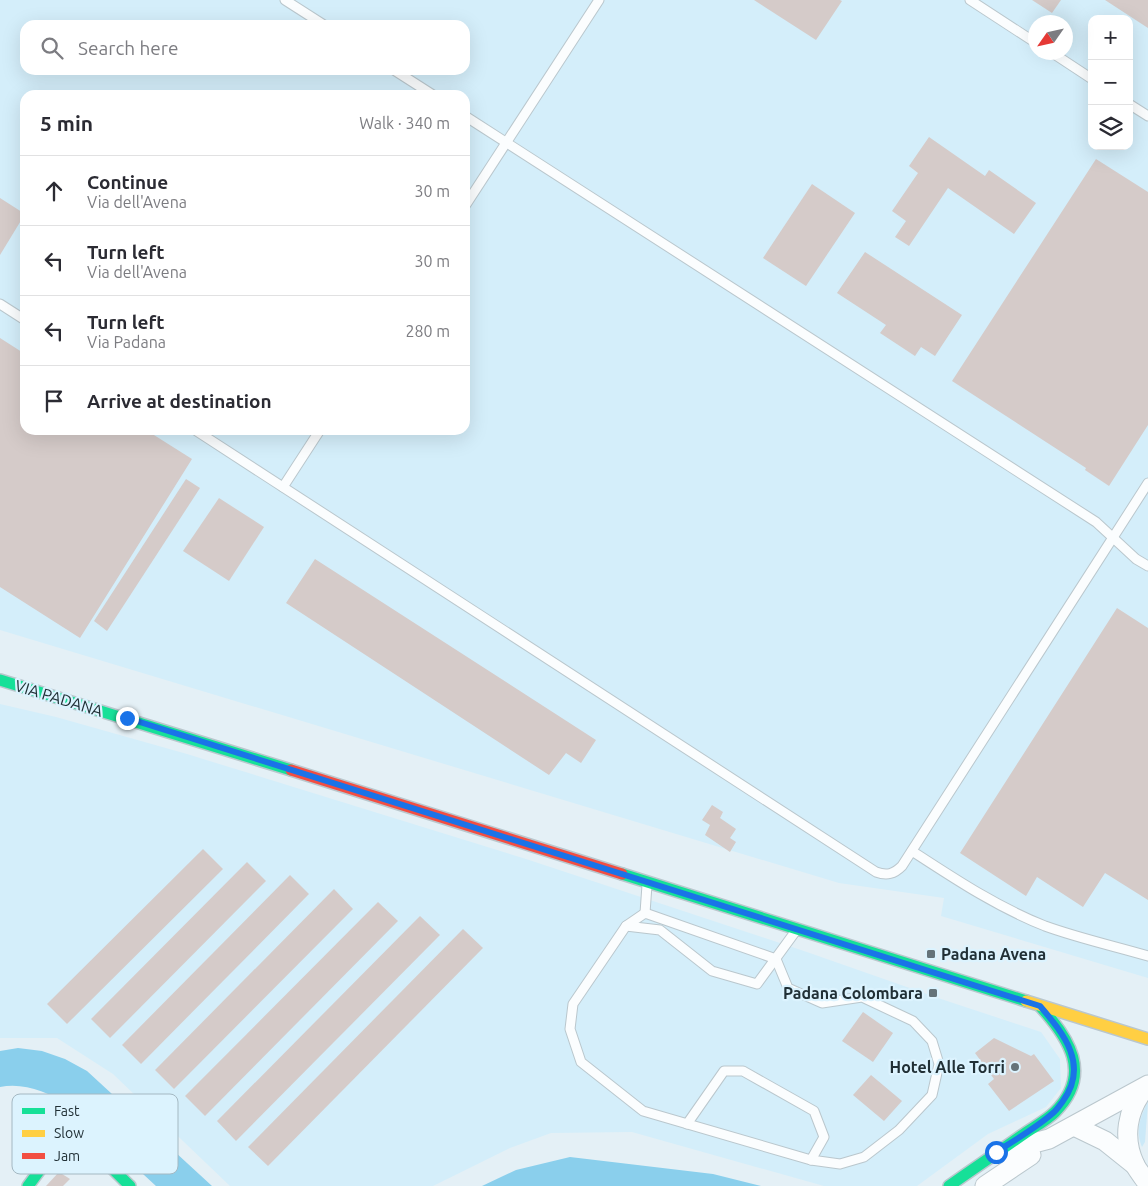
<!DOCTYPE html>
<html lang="en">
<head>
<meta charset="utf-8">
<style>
  :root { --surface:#fff; --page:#f2f2f3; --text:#2b2b33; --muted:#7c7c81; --line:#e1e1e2 }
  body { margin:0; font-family:Ubuntu,sans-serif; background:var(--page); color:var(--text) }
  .controls { position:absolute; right:15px; top:15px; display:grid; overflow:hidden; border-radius:10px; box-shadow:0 5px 20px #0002 }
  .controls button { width:45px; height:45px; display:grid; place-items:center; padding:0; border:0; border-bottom:1px solid var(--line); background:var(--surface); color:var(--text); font:25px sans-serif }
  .compass { position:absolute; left:1028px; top:15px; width:45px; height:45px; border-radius:50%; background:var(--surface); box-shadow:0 5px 20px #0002; rotate:236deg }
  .stop { position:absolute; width:15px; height:15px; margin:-11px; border:4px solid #1a73e8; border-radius:50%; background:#fff }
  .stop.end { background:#1a73e8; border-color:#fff; box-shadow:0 1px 5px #0008 }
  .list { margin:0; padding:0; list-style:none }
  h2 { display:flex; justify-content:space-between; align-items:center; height:65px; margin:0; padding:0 20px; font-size:21px }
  h2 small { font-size:16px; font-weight:400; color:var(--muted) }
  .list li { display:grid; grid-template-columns:32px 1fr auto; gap:15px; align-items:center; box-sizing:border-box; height:70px; padding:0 20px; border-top:1px solid var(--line) }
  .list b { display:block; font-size:19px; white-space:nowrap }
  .list p { margin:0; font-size:16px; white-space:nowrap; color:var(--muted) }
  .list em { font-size:16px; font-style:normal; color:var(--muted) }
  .icon { flex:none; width:28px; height:28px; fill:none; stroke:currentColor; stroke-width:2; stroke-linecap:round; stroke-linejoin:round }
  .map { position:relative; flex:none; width:1148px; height:1186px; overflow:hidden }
  .search { position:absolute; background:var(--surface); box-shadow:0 5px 20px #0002; left:20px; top:20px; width:450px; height:55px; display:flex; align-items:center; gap:12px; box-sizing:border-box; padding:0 18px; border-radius:15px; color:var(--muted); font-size:19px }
  .panel { position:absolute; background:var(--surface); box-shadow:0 5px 20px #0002; left:20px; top:90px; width:450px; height:345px; border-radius:15px }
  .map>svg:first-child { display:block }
</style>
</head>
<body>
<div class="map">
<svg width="1148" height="1186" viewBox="0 0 1148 1186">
  <rect width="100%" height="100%" fill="#e4f0f6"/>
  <g fill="#d4eefa" fill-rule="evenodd">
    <path d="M0,0H1148V978L941,916L944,898L839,883L0,630ZM1092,19H1129V146H1092ZM1036,22H1066V52H1036ZM25,25H465V70H25ZM25,95H465V430H25Z"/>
    <path d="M0,704L56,717L187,754L526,859L804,951L941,999L1041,1032L1060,1059L1061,1088L1046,1107L988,1134L917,1186H824L632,1132L551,1133L510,1148L433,1186H230L113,1074L57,1038H0Z"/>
  </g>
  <path fill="#cbe9f8" d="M1148,1102L1145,1142L1142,1147C1135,1131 1140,1117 1148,1102Z"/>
  <g fill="#8acfec">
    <path d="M18,1048L42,1051L65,1059L87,1071L212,1186H156L67,1104C48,1092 23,1082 0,1087V1051Z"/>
    <path d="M570,1157L713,1174L761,1186H482L516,1170Z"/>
  </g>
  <g fill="#d5cbc9">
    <path d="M754,0H840L842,1L816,40Z"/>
    <path d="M1032,0H1061L1052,13Z"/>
    <path d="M1105,0H1148V28Z"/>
    <path d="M929,137L985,176L989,170L1036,203L1014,234L948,188L909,246L895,237L906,221L892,211L918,173L909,166Z"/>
    <path d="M1096,159L1148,192V425L1109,486L1085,470L1086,468L952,381Z"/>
    <path d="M812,184L855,213L806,286L763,258Z"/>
    <path d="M0,198L25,214L0,255Z"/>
    <path d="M865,252L962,315L935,356L921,347L915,356L880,333L886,325L837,293Z"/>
    <path d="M0,338L25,354V430H146L192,459L80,638L0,587Z"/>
    <path d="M186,479L200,488L107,631L94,621Z"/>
    <path d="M219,498L264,527L229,581L183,551Z"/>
    <path d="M315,559L596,740L581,763L566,753L549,775L286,603Z"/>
    <path d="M1117,608L1148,628V900L1105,873L1083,907L1037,877L1026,896L960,853Z"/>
    <path d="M712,805L723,812L720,818L736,829L730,838L736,842L730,852L705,835L710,825L702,820Z"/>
    <path d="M203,849L223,869L67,1024L47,1004Z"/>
    <path d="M247,862L266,881L110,1038L91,1019Z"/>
    <path d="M290,875L309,894L141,1064L122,1045Z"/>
    <path d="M334,889L353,909L174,1089L155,1070Z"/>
    <path d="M378,902L398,921L205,1116L185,1096Z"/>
    <path d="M420,916L440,935L236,1141L217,1121Z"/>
    <path d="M463,929L483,948L268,1166L248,1147Z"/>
    <path d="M863,1012L893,1033L873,1062L842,1041Z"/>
    <path d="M994,1038L1031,1056L1034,1054L1054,1081L1009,1111L988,1084L994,1079L975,1053Z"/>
    <path d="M871,1075L902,1101L884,1121L853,1095Z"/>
    <path d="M59,1172L70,1179L63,1186H46Z"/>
  </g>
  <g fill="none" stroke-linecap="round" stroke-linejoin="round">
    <g stroke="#bac7cd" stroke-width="11">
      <g id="lane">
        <path d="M285,0L324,25"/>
        <path d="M970,0L1036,43"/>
        <path d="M1051,52L1092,79"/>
        <path d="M394,70L433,95"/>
        <path d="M1129,104L1148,116"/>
        <path d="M465,116L1096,522L1136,559L1148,566"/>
        <path d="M465,206L599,0"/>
        <path d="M0,304L25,320"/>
        <path d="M195,430L876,872C887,876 894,874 902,866L1148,483"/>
        <path d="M283,487L320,430"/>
        <path d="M912,851C955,879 997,907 1045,926C1078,938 1114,946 1148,956"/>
        <path d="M645,913L776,959L788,988L822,1003L862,997L913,1021L932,1041L939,1064L932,1095L899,1130L864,1157L840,1164L811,1160L643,1111L581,1062L570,1029L573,1004L626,926Z"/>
        <path d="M645,913L647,885"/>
        <path d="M626,926L660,930L712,971L757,984L795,932"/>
        <path d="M687,1124L724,1071H743L814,1111L824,1137L811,1160"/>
      </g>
    </g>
    <g stroke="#bac7cd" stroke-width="21">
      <g id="street">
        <path d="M1145,1088C1127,1110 1122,1138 1135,1165C1138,1171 1144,1178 1148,1184"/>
        <path d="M1074,1126L1105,1141L1135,1165"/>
        <path d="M1012,1156L1030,1144L1049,1139L1148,1085"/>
        <path d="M985,1186L1031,1155"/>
      </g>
    </g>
    <g stroke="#bac7cd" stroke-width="14">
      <g id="fast">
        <path d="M0,680L291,770"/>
        <path d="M622,874L1026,1001"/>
        <path d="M28,1186C38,1173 49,1155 64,1146C85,1136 116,1173 130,1186"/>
        <path d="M949,1186C973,1169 997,1153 1021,1136C1032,1128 1046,1121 1055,1112C1093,1074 1069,1038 1040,1006"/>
      </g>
    </g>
    <g stroke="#bac7cd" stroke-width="14">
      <path id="slow" d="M1026,1001L1148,1039"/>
    </g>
    <g stroke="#bac7cd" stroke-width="14">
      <path id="jam" d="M291,770L622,874"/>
    </g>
    <use href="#lane" stroke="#fbfdfe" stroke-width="9"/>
    <use href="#street" stroke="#fbfdfe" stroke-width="19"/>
    <use href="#fast" stroke="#16e098" stroke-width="11"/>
    <use href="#slow" stroke="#ffcf43" stroke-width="11"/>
    <use href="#jam" stroke="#f24e42" stroke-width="11"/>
  </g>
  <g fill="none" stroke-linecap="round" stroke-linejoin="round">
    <path stroke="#1a73e8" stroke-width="6" d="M127,718L1040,1006C1064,1034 1089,1065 1063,1101C1060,1105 1057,1110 1053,1113C1036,1128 1015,1140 996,1152"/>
  </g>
  <g fill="#657379" stroke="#dcf3fe" stroke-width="2">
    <rect x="926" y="949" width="10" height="10" rx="2.5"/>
    <rect x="928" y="988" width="10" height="10" rx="2.5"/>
    <circle cx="1015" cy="1067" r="5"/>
  </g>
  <g text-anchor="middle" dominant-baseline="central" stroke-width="4.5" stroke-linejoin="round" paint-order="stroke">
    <g font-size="16" fill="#213036" stroke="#dcf3fe">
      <text transform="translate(59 698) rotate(17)">VIA PADANA</text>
    </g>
    <g font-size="16" font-weight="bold" fill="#213036" stroke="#dcf3fe" text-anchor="end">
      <text x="941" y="954" text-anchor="start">Padana Avena</text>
      <text x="923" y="993">Padana Colombara</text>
      <text x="1005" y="1067">Hotel Alle Torri</text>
    </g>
  </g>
  <rect x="12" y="1094" width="166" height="80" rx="8" fill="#dcf3fe" stroke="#a4b8c2" stroke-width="1"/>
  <rect x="22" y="1108" width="23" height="6" fill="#16e098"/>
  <rect x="22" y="1130" width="23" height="7" fill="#ffcf43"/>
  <rect x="22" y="1153" width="23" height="6" fill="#f24e42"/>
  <g font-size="14" fill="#213036">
    <text x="54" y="1116">Fast</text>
    <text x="54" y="1138">Slow</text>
    <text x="54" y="1161">Jam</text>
  </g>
</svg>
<div class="controls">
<button>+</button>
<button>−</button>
<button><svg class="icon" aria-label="layers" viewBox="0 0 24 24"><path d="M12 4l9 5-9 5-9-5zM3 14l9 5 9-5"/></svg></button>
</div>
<svg class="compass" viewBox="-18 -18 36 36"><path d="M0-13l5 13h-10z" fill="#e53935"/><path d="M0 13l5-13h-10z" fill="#7c7c81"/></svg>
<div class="stop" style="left:996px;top:1152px"></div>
<div class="stop end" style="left:127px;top:718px"></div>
<div class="search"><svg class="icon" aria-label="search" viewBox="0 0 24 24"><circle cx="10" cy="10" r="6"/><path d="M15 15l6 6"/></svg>Search here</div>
<section class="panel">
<h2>5 min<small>Walk · 340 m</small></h2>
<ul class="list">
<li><svg class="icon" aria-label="ahead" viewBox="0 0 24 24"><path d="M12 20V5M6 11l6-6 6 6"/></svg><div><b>Continue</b><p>Via dell'Avena</p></div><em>30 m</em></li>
<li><svg class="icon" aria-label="left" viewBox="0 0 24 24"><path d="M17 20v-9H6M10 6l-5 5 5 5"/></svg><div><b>Turn left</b><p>Via dell'Avena</p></div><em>30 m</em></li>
<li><svg class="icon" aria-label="left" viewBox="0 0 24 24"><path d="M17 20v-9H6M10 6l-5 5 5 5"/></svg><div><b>Turn left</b><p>Via Padana</p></div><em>280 m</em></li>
<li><svg class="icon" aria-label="arrive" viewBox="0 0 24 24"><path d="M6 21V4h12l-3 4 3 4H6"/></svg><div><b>Arrive at destination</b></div></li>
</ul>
</section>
</div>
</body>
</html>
